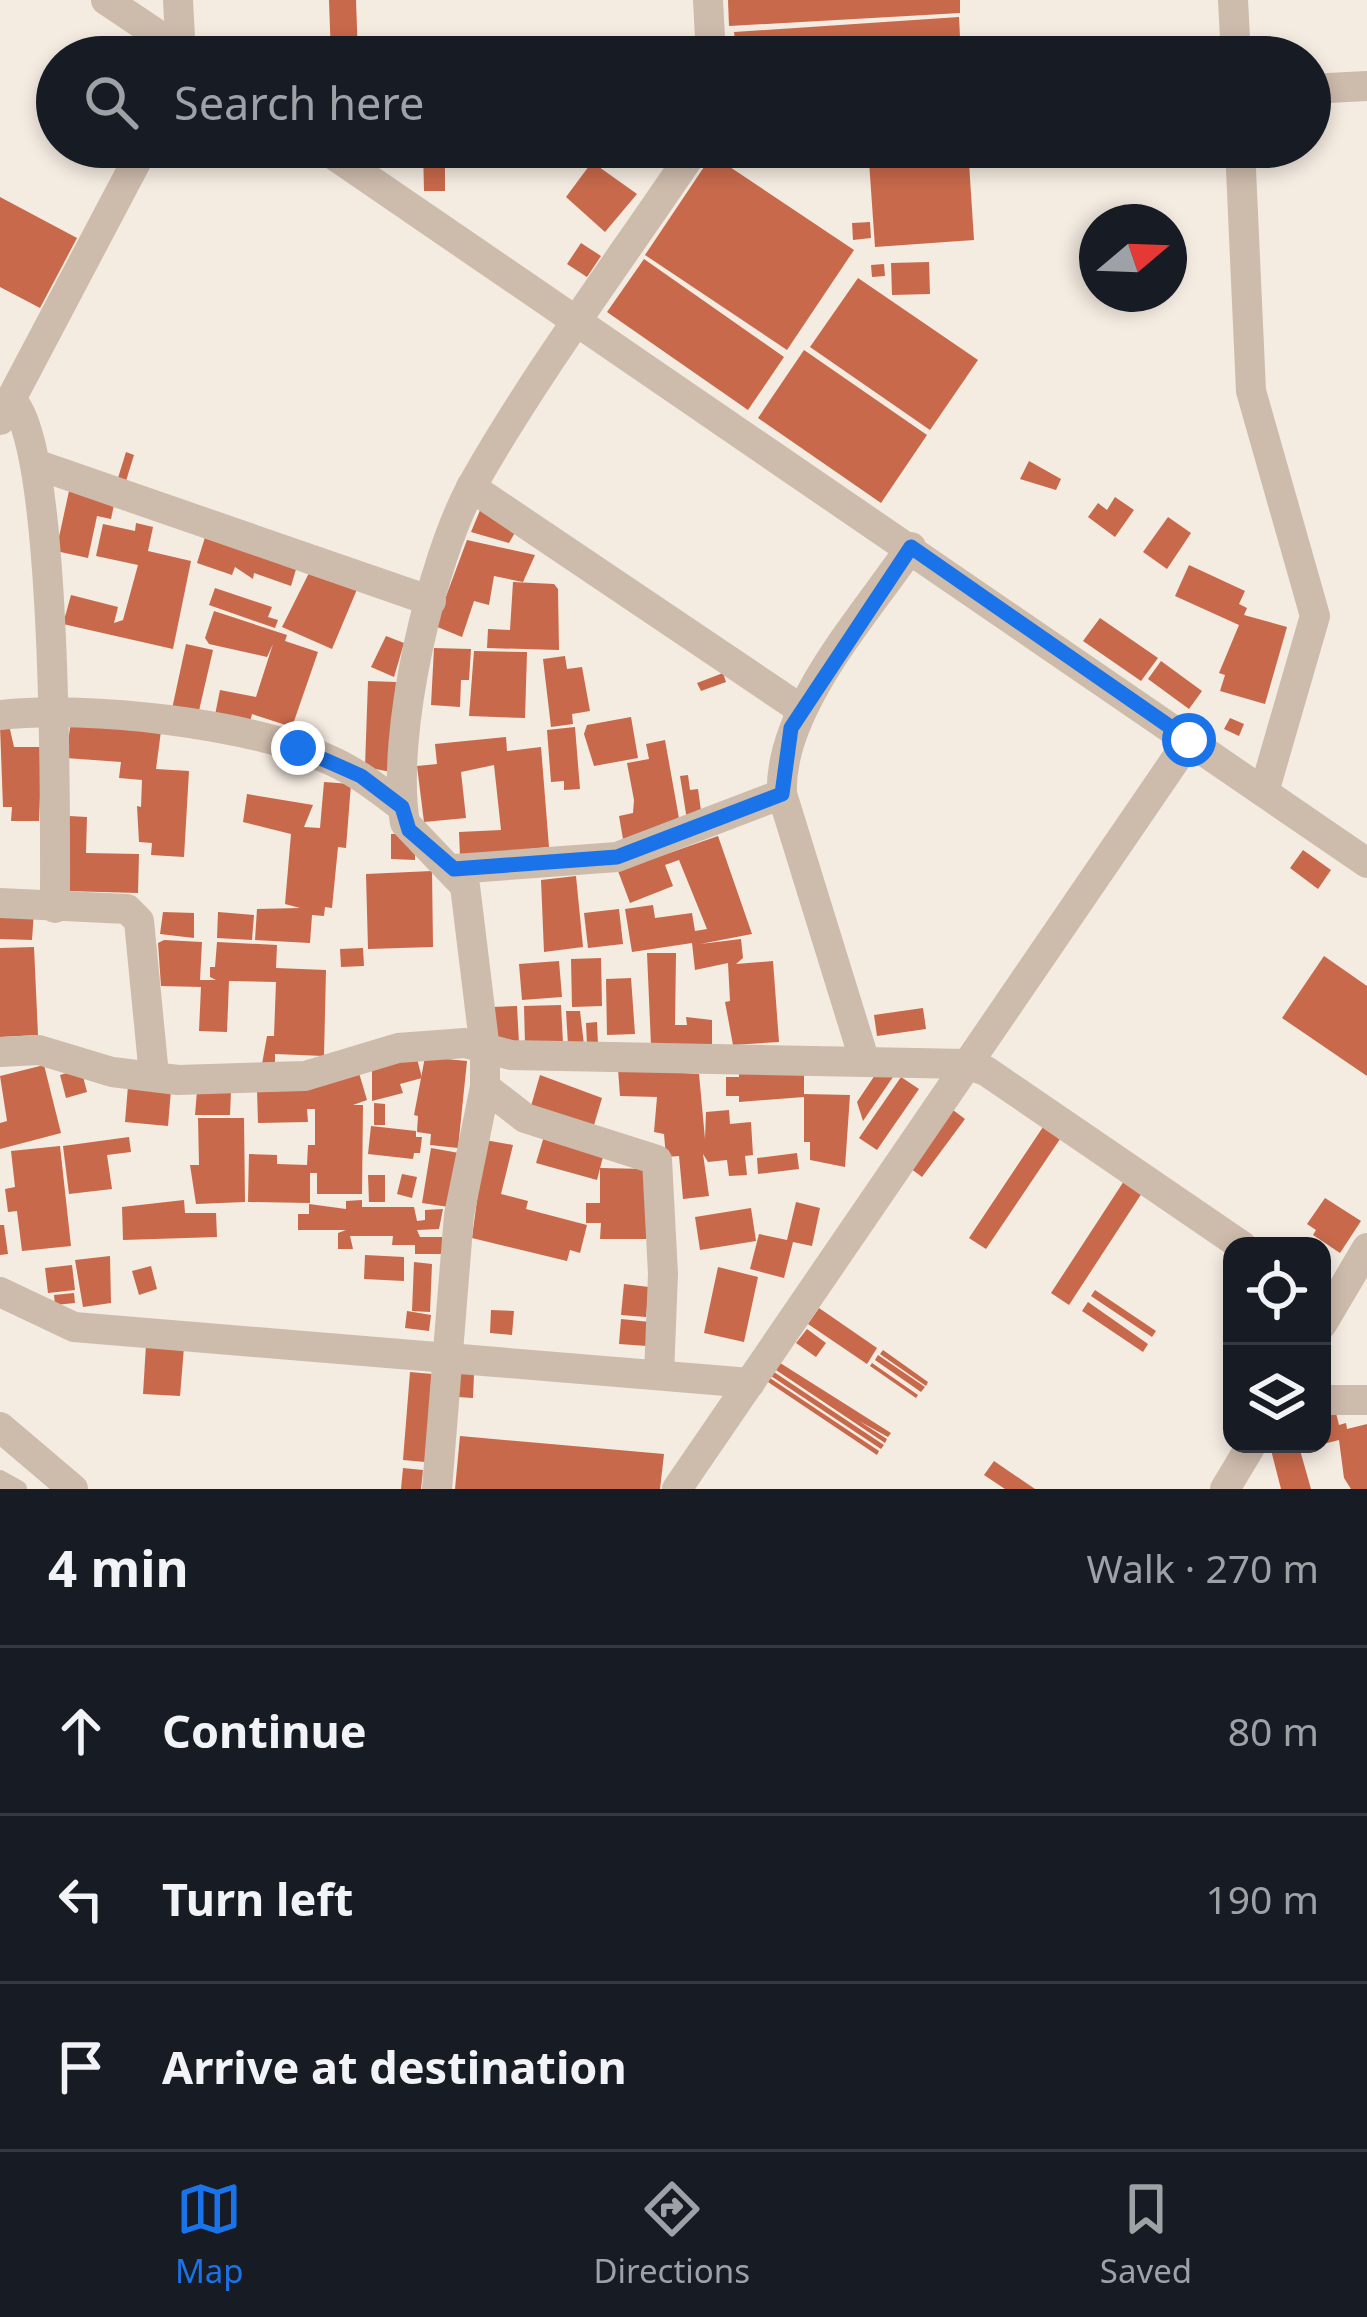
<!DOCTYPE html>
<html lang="en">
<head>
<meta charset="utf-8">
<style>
  :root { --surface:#171b24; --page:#242831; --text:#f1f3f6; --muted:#9ea1a6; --line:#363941; --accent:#1a73e8 }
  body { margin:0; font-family:"Noto Sans",sans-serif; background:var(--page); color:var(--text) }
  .controls { position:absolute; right:36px; bottom:36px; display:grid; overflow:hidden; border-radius:24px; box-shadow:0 6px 18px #0003 }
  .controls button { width:108px; height:108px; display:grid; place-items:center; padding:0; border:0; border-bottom:3px solid var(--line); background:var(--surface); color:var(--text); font:60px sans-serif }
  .compass { position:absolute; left:1079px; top:204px; width:108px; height:108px; border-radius:50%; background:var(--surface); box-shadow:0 6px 18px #0003; rotate:71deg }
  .stop { position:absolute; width:36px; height:36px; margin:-27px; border:9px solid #1a73e8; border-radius:50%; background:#fff }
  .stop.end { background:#1a73e8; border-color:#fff; box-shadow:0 3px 12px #0008 }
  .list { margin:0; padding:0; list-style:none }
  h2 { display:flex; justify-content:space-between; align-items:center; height:156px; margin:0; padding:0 48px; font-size:51px }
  h2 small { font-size:39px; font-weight:400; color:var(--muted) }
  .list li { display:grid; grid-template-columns:78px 1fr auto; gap:36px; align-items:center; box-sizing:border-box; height:168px; padding:0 48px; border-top:3px solid var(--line) }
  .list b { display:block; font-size:45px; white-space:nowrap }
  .list em { font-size:39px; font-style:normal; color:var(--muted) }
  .icon { flex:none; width:66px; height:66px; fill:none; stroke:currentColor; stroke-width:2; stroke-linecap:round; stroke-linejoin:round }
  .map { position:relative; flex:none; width:1367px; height:1489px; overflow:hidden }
  .search { position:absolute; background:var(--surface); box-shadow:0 6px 18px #0003; left:36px; right:36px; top:36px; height:132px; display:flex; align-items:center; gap:30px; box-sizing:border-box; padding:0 42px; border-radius:66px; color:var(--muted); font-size:45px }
  .sheet { height:660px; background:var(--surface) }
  nav { display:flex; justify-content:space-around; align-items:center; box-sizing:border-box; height:168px; border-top:3px solid var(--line); background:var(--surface); font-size:33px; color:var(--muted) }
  nav a { display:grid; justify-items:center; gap:6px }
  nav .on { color:var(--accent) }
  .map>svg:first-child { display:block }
</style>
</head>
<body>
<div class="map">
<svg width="1367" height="1489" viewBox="0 0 1367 1489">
  <rect width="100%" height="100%" fill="#f4ebe1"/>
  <g fill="#c8694b">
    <path d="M329,0H356L358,57H331Z"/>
    <path d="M728,0H960V13L729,26Z"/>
    <path d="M959,17L961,57H737L734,32Z"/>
    <path d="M868,147H968L974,240L875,247Z"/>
    <path d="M423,148H445V191H424Z"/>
    <path d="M712,155L854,250L787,350L645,255Z"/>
    <path d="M592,162L637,194L605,232L566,197Z"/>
    <path d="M0,197L77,238L40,308L0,287Z"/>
    <path d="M870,222L871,238L853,240L852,223Z"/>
    <path d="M581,243L601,256L587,277L567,264Z"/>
    <path d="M644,259L784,357L748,410L607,312Z"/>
    <path d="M929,262L930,294L892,295L891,263Z"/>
    <path d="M884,264L885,276L872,277L871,265Z"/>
    <path d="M858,278L978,360L930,430L810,347Z"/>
    <path d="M804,350L927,435L881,503L758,418Z"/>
    <path d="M126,452L134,455L126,481L118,478Z"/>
    <path d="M1029,461L1061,479L1056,490L1020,479Z"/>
    <path d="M69,491L115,500L111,519L97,516L88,558L56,551Z"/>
    <path d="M1115,497L1134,510L1115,537L1088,517L1098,503L1107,510Z"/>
    <path d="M481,508L517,529L509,543L471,532Z"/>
    <path d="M1168,517L1191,533L1167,569L1143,552Z"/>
    <path d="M136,523L153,527L148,551L191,561L173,649L63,624L71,595L118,607L114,623L123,620L138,565L96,556L103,524L135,531Z"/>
    <path d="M206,534L297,566L291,586L254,573L253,579L235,567L232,575L197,563Z"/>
    <path d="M467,540L535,555L523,582L494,576L489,605L474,601L462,637L435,626Z"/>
    <path d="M1189,565L1245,591L1239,604L1247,608L1244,615L1287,627L1265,704L1220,691L1225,675L1219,673L1239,625L1175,596Z"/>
    <path d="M310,571L358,587L332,649L282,627Z"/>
    <path d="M513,582L554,584L558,589L559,650L487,648L488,629L510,630Z"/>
    <path d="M215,588L272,607L268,617L278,620L275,628L209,605Z"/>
    <path d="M214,611L287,635L285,641L318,652L292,727L252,714L250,722L215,715L220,690L256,697L273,644L267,657L209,644L205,638Z"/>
    <path d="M1100,618L1158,658L1141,681L1083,641Z"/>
    <path d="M386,636L404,643L394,677L371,667Z"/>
    <path d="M186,644L213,650L198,715L172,709Z"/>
    <path d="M434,648L471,649L469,680H461L460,707L431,705Z"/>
    <path d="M474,651L527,652L525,718L469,716Z"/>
    <path d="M565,656L567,669L582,667L590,711L572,714L573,724L551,727L543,659Z"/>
    <path d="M1161,661L1202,691L1189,709L1148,679Z"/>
    <path d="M723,673L726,682L701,691L697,683Z"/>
    <path d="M368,681L396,682L391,772L365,767Z"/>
    <path d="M631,717L638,758L594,766L584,734L587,725Z"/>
    <path d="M1230,718L1244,724L1239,736L1224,729Z"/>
    <path d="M71,720L161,731L156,769L189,771L184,857L151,855L152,843L139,842L137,806L141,807L142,780L119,778L121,762L66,758Z"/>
    <path d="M9,725L14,747H42L39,821H11L12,807H3L0,726Z"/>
    <path d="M575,727L580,789L564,790V781L551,782L547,730Z"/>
    <path d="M506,737L507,751L541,747L549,847L460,856L459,832L501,830L494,765L461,772L466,818L424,822L417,766L437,764L435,744Z"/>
    <path d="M665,740L680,824L623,839L619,816L633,813L634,800L627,763L649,759L646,744Z"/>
    <path d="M688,775L690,790L698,789L702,818L687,820L680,776Z"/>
    <path d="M324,782L351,784L346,848L338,847L332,908L325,907L324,916L312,915L310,943L255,940L257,909L300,908L285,904L291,834L243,822L247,794L313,805L304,827L320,828Z"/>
    <path d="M69,816L87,817L86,853L139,854L138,893L67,891Z"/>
    <path d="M391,834H405L415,846V860L391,859Z"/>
    <path d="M718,836L752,934L700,944L741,939L743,958L736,964L773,961L779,1042L733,1045L725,1002L730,1001L728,963L695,970L692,943L632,952L625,909L653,905L655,918L692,913L695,931L707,929L679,860L665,865L673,886L630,903L618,871Z"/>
    <path d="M1303,850L1331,870L1318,889L1290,868Z"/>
    <path d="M432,871L433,947L368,949L366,874Z"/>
    <path d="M576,876L583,947L544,952L541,880Z"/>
    <path d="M619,909L623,944L588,948L584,913Z"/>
    <path d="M34,911L32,940L0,939V913Z"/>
    <path d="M163,912L194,913V938L160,934Z"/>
    <path d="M218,912L254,915L252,940L217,938Z"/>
    <path d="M164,940L202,942L200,980H216L210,977V967H215L217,942L277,945L276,968L326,970L324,1056L275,1054V1064H262L267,1036H274L276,982L229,981L227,1032L199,1031L201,987L161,986L158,943Z"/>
    <path d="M34,947L38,1035L0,1037V948Z"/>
    <path d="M363,948L364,966L341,967L340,949Z"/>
    <path d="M647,953H676L675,1025H687L686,1017L712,1020V1045H651Z"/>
    <path d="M1324,956L1367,986V1076L1282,1018Z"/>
    <path d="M601,958L602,1006L572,1007L571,959Z"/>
    <path d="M559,961L562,997L522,1000L519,964Z"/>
    <path d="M631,978L635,1034L607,1035L606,979Z"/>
    <path d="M561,1005L563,1043H525L524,1006Z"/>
    <path d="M517,1006L519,1043H506L495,1035L492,1007Z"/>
    <path d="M923,1008L926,1029L877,1036L874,1015Z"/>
    <path d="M566,1011H580L584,1045H568Z"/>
    <path d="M597,1022L598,1045H587L586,1023Z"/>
    <path d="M416,1055L422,1078L400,1084L403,1093L372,1101V1066Z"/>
    <path d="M425,1057L467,1061L458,1148L430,1145L431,1134L417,1132L418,1116L414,1115Z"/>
    <path d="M44,1065L61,1133L0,1149V1123L7,1121L0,1076Z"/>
    <path d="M81,1069L87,1092L66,1098L60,1075Z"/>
    <path d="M618,1069L699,1074L705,1139L706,1112L729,1110L730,1124L751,1122L753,1155L745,1156L747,1175L729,1176L727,1160L708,1162L703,1154L709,1196L683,1199L679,1156L666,1157L664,1134L654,1132L657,1097L620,1096Z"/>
    <path d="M804,1069V1097L739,1102V1096H726V1077H739V1070Z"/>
    <path d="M359,1073L367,1100L353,1105H363L362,1194H317V1173H310V1203L248,1202L249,1154L277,1155V1164L307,1165L308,1145H315V1109H307L308,1122L258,1123L257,1090Z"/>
    <path d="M540,1075L602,1098L594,1125L531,1106Z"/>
    <path d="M875,1075L893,1077L863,1121L857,1102Z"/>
    <path d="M901,1077L919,1089L877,1150L859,1138Z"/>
    <path d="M128,1086L171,1090L168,1126L125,1122Z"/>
    <path d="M197,1091H231L230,1115H195Z"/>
    <path d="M804,1094L850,1095L845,1167L810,1160V1142H804Z"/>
    <path d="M374,1103L385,1104V1125H374Z"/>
    <path d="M953,1110L965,1119L922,1177L910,1168Z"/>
    <path d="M198,1118H244L245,1202L196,1204L190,1165H199Z"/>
    <path d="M371,1126L416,1131V1137H422L420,1153H414L413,1159L368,1154Z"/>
    <path d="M1043,1127L1060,1139L986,1249L969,1238Z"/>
    <path d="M545,1133L605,1149L597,1180L536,1163Z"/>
    <path d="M129,1137L131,1152L107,1155L112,1189L69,1194L63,1146Z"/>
    <path d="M485,1140L513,1145L501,1194L528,1201L526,1209L587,1225L580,1253L570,1250L567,1261L472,1238Z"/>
    <path d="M60,1146L71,1246L22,1251L17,1211L8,1212L5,1189L15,1187L11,1151Z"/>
    <path d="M431,1148L459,1153L449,1207L422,1203Z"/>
    <path d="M797,1153L799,1169L758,1174L757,1158Z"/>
    <path d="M600,1168L647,1169L652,1239H600L601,1223H586V1203H600Z"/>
    <path d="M402,1174L417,1177L412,1198L397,1194Z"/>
    <path d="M368,1175H385V1202H369Z"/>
    <path d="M1124,1181L1142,1193L1069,1305L1051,1293Z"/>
    <path d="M1325,1198L1361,1221L1340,1253L1313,1235L1316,1230L1307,1224Z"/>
    <path d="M184,1200L185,1213H216L217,1237L123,1240L122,1207Z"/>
    <path d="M362,1200V1207H414L417,1221L425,1220V1210L443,1209L439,1229L417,1230L420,1237H442V1254H415V1245H392L393,1236H350L353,1249H338V1233L346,1230H298V1214H309V1204L346,1209V1201Z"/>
    <path d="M796,1202L820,1208L812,1246L793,1242L784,1278L750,1269L759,1234L787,1240Z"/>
    <path d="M751,1208L756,1241L700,1250L695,1217Z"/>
    <path d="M0,1225H4L8,1254L0,1255Z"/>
    <path d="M365,1255L404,1257V1281L364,1279Z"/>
    <path d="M110,1256L111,1303L83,1307L75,1260Z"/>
    <path d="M414,1262L432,1264L430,1312L412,1311Z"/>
    <path d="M72,1265L75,1290L48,1293L45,1268Z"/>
    <path d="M151,1266L157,1289L139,1295L132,1271Z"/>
    <path d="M718,1267L758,1277L744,1342L704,1333Z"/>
    <path d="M624,1284L649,1287L646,1317L621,1315Z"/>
    <path d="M1095,1290L1156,1331L1152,1337L1091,1296Z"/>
    <path d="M74,1293L75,1303L55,1305L54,1295Z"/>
    <path d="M1088,1302L1148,1344L1143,1352L1082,1311Z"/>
    <path d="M819,1308L877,1348L867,1364L808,1324Z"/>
    <path d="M491,1310L514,1311L512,1335L490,1333Z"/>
    <path d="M407,1311L431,1315L429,1331L405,1328Z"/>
    <path d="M621,1319L650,1322L647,1346L619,1344Z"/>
    <path d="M807,1329L826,1343L816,1357L796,1343Z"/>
    <path d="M146,1345L184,1347L180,1396L143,1394Z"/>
    <path d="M883,1350L928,1382L926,1386L880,1354Z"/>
    <path d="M878,1355L925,1387L921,1392L875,1360Z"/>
    <path d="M777,1361L891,1433L888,1437L859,1421L887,1439L885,1443L773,1368Z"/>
    <path d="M872,1363L918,1395L916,1398L870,1366Z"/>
    <path d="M771,1370L884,1445L881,1449L768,1374Z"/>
    <path d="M410,1372L432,1374L425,1462L403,1460Z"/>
    <path d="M459,1373L474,1374L473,1398L458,1397Z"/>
    <path d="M767,1376L879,1451L877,1455L765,1380Z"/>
    <path d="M1336,1413L1339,1425L1346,1423L1347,1429L1367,1424V1489H1351L1344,1478L1339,1440L1300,1450L1311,1489H1281L1271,1450L1322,1444V1416Z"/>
    <path d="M460,1436L664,1454L660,1489H455Z"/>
    <path d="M994,1461L1035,1489H1005L984,1475Z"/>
    <path d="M403,1468L423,1470L421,1489H401Z"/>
  </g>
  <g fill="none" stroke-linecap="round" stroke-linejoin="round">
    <path stroke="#cdbbac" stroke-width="18" d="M0,1479L18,1489"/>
    <g stroke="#cdbbac" stroke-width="30">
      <path d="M106,0L191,57"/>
      <path d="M178,0L181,57"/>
      <path d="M708,0L711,57"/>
      <path d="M1233,0L1236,57"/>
      <path d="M1310,89L1367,86"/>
      <path d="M322,147L1367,863"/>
      <path d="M1240,147L1251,391L1315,616L1264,792"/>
      <path d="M11,400C59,438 55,830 55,908"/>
      <path d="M0,420L144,147"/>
      <path d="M38,465L431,601"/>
      <path d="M471,487L802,710"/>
      <path d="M0,715C88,705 251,723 332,761C358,773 380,790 402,807"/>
      <path d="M455,869L617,857L782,794"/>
      <path d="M0,903L127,909L139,921L153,1065L150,1076"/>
      <path d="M0,1052L39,1050L112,1072L178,1080L305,1076L398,1048L465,1043L511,1055L966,1064L986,1071L1242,1246"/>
      <path d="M864,1059L782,794C778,710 865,615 911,547"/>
      <path d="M485,1087L525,1118L657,1160L663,1274L659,1375"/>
      <path d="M0,1292L74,1327L750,1383"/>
      <path d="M1322,1324L1367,1248"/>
      <path d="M1322,1400H1367"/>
      <path d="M0,1427L73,1489"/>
      <path d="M437,1489L459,1215L485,1087V1050L465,886L405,823C390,737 431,560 473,484C536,372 624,255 696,147"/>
      <path d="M677,1489L1189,740"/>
      <path d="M1225,1489L1252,1444"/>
    </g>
  </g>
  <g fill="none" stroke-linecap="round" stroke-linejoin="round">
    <path stroke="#1a73e8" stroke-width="15" d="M298,748L361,776L402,807L409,830L454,869L617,857L782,794L791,728L911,547L1189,740"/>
  </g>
</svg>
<div class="controls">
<button><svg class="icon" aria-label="locate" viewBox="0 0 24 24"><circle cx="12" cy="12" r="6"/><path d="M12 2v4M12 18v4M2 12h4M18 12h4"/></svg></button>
<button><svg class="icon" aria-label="layers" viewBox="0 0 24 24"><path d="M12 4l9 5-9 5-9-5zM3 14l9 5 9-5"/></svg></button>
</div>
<svg class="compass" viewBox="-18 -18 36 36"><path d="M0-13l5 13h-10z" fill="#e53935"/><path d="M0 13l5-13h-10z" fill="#9ea1a6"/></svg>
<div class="stop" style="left:1189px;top:740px"></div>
<div class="stop end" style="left:298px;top:748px"></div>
<div class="search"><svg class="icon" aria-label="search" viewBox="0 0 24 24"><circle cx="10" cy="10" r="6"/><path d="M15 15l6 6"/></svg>Search here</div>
</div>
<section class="sheet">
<h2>4 min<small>Walk · 270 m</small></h2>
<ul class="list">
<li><svg class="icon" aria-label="ahead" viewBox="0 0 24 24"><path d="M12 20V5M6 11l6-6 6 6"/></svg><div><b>Continue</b></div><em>80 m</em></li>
<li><svg class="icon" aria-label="left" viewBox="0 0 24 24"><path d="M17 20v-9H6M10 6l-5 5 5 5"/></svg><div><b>Turn left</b></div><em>190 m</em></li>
<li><svg class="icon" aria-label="arrive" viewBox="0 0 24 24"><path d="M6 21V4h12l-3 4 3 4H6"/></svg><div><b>Arrive at destination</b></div></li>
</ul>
</section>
<nav>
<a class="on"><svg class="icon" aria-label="map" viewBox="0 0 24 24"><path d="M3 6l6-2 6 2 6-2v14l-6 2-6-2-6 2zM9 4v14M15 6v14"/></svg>Map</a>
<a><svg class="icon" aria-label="directions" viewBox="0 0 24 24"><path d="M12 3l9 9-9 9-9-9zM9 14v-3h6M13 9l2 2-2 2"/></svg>Directions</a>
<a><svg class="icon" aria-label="saved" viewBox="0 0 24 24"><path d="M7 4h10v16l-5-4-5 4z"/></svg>Saved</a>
</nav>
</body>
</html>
